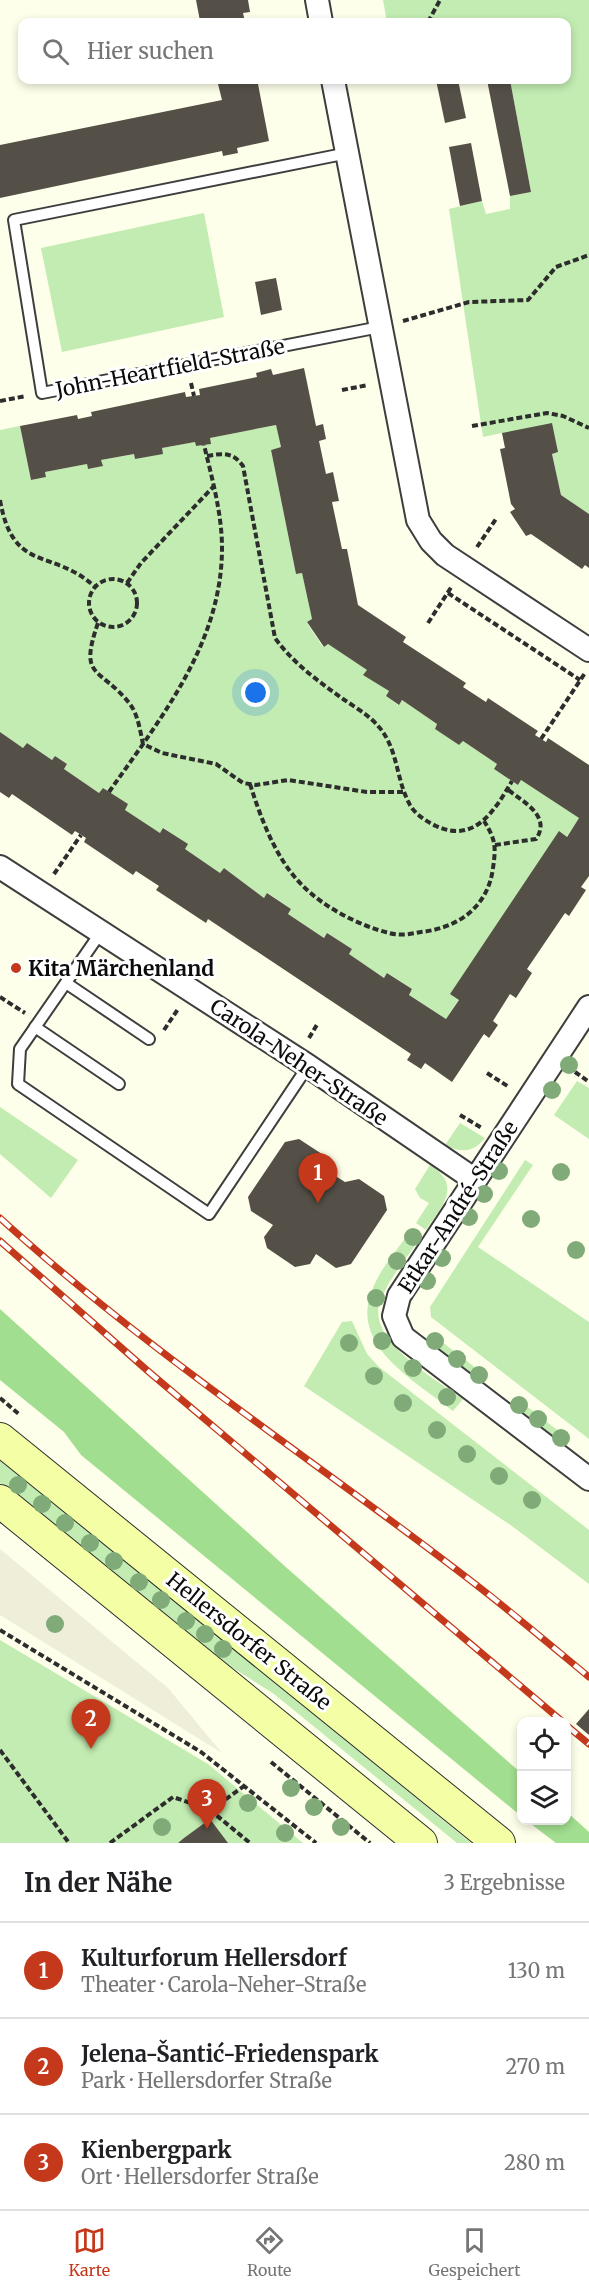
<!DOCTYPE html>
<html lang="de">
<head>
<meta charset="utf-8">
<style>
  :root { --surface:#fff; --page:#f6f6f6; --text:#202124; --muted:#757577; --line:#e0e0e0; --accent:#c4391b }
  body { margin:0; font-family:Merriweather,serif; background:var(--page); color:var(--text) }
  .controls { position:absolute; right:18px; bottom:18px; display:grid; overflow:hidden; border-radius:12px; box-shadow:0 3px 9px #0003 }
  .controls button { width:54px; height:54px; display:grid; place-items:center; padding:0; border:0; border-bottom:2px solid var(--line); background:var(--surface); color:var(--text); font:30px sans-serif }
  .you { position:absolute; left:256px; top:693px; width:21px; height:21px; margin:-15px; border:4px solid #fff; border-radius:50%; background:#1a73e8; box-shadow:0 0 0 9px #1a73e833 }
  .badge { display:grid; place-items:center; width:39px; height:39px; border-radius:50%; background:var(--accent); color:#fff; font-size:20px; font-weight:700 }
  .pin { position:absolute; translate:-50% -50px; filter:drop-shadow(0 2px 3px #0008) }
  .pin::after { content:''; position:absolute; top:32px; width:21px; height:18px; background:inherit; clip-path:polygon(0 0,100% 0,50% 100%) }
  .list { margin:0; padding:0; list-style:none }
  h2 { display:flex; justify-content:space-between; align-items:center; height:78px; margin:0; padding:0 24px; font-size:26px }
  h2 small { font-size:20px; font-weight:400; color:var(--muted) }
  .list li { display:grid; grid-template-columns:39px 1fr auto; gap:18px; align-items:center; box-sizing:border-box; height:96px; padding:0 24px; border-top:2px solid var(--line) }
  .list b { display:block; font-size:22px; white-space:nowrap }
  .list p { margin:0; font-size:20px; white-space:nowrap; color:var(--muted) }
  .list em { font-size:20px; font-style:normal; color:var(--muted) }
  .icon { flex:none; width:33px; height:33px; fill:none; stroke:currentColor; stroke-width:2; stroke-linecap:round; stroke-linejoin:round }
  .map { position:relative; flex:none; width:589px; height:1843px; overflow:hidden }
  .search { position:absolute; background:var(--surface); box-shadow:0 3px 9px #0003; left:18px; right:18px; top:18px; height:66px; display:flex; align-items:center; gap:15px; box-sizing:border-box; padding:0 21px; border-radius:12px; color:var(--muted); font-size:22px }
  .sheet { height:366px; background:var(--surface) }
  nav { display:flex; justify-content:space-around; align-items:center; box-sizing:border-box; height:84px; border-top:2px solid var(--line); background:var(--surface); font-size:16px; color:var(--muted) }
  nav a { display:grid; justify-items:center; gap:3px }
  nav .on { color:var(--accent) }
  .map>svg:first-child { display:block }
</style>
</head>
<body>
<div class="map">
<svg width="589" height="1843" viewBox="0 0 589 1843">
  <rect width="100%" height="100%" fill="#feffea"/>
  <g fill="#c2ecb1">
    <path d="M383,0H589V514L561,495L552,454L558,452L502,433L483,437L449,209L482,201L486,214L510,209V196L531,192L510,80H566V22H387Z"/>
    <path d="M204,213L224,317L62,352L41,248Z"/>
    <path d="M276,425L281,447L271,450L296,574L302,573L312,619L307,623L323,647L328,644L367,670L364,675L389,691L386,696L398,705L402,700L437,724L435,729L459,745L463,741L497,764L494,769L518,785L521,780L579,818L446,1019L409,995L412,989L388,973L384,978L349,954L352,949L327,933L324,938L288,914L291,909L268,893L264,898L224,868L220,873L185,849L187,844L164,828L160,833L125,810L127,804L103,788L99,793L64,769L67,764L55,756L52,760L27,743L23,748L0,732V430L20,426L31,480L46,477L45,472L87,464L88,469L102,466L101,460L134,454L135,459L162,448L195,442L196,446L210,444V438Z"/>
    <path d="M577,1081L589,1088V1139L554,1115Z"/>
    <path d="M0,1107L78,1160L51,1198L0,1154Z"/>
    <path d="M460,1123L485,1138C473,1153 461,1153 445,1145Z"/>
    <path d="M525,1160L533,1165L478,1247L589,1322V1439L431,1317L430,1307Z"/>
    <path d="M430,1165C463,1186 442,1206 426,1230L416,1223L429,1203L420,1198L415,1189Z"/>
    <path d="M411,1230L422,1236C408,1256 390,1277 381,1299C363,1339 436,1379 463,1399L453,1411C416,1381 347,1345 373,1288C381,1267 399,1248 411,1230Z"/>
    <path d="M352,1321L367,1354L379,1367L589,1530V1584L512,1526L304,1386L342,1322Z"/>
    <path d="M433,1335L486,1376L482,1382L429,1341Z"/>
    <path d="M516,1398L570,1440L565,1446L511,1404Z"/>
    <path d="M0,1456L471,1843H457L274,1694L208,1652L0,1483Z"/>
    <path d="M0,1640L208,1764L303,1843H0Z"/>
  </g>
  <g fill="#a1de8f">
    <path d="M0,1309L288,1569L521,1773V1816L81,1455L64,1432L0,1380Z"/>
    <path d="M567,1812L589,1832V1843H556L527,1821L566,1820Z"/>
  </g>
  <path fill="#efeed9" d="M0,1549L168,1688L222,1753L0,1615Z"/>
  <g fill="#555047">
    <path d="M196,0H248L250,12L243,13L245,22H196L200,21Z"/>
    <path d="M217,80H264L265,83L258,84L269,141L237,148L238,153L223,156L222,151L0,198V145L222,100Z"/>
    <path d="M436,80H458L466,118L445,123Z"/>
    <path d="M487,80H510L531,192L510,196Z"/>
    <path d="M471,143L482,201L460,206L449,147Z"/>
    <path d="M276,278L282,310L261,315L255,282Z"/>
    <path d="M304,368L316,426L323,424L326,439L319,441L326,474L333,472L339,501L332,502L342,549H347L358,605L406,637L403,642L466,683L463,687L486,702L488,698L538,731L535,735L546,742L548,738L589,765V876L581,887L586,890L569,916L565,913L527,969L532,973L516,998L510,994L493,1021L498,1025L489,1038L484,1034L452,1082L425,1063L421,1069L407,1060L411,1054L208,919L206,923L156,890L159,886L136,871L133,875L84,842L86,838L75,831L72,835L12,794L9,798L0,792V732L23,748L27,743L52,760L55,756L67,764L64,769L99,793L103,788L128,804L125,810L160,833L163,828L188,844L185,849L220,873L224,868L264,898L267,893L291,909L288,914L324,938L327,933L352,949L349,954L384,978L387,973L412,989L409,995L446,1019L459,1000L450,994L559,831L567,837L579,818L521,780L518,785L494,769L497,764L463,741L459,745L435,729L437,724L402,700L399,705L386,696L389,691L363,675L367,670L328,644L324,647L307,622L312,619L302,573L296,574L271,450L281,447L276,425L210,438L211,444L196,446L195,442L162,448L163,454L135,459L134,454L101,460L103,466L88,469L87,464L45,472L46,477L31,480L20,426L77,415L78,419L92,416L91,412L185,392L186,397L200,395L199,389L257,377L256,373L271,369L273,375Z"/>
    <path d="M552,423L558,452L552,454L561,495L589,514V568L585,565L582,569L531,534L526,536L510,512L515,509L511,504L500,449L505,448L502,433Z"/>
    <path d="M299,1139L325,1156L326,1170L345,1182L359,1179L384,1196L387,1210L351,1264L336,1268L316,1254L310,1264L295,1267L267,1248L264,1237L273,1225L251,1211L248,1197L285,1142Z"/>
    <path d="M589,1709V1735L576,1724Z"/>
    <path d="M210,1819L228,1843H178L184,1838Z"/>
  </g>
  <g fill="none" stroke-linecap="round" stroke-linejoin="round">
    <g stroke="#3e3e3e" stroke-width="14">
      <g id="service">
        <path d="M348,153L14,220L42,393L380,327"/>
        <path d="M101,932L20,1049L18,1084L209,1214L308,1066"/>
        <path d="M66,983L149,1039"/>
        <path d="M35,1027L119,1084"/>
      </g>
    </g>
    <g stroke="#3e3e3e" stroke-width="26">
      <g id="minor">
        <path d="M317,0L321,22"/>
        <path d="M333,80L418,520L431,541L445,555L589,650"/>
        <path d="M0,867L308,1066L475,1180"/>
        <path d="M589,1007L399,1296L394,1316L403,1337L589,1479"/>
      </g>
    </g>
    <g stroke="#2d2d2d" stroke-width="34">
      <g id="secondary">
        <path d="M0,1439L499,1843"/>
        <path d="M0,1501L421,1843"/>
      </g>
    </g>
    <g stroke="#2d2d2d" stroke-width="4" stroke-dasharray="6 3" stroke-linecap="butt">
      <path d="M428,22L440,0"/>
      <path d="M403,321L469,302L528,300L556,267L589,255"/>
      <path d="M191,383L194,396"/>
      <path d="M342,390L368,385"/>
      <path d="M0,401L26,396"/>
      <path d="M472,426L547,413L563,416L589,428"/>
      <path d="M207,456C223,453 233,452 243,466L275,638C293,663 318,681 343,699C355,707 370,716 379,727C398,749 396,779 409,803C414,814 426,821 436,826C475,844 495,810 512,781"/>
      <path d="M0,500C13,574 52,548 94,586"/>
      <path d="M477,547L496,519"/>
      <circle cx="113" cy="603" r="24"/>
      <path d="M127,583L141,563L214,486"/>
      <path d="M448,593L580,680"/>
      <path d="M98,623C78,680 100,666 130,704C138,715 140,730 143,744L162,753L216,764L243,783L256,785L288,780L367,792H403"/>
      <path d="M428,623L452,586"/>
      <path d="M541,739L585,673"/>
      <path d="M250,784C261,819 276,859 302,885C323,907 360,926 389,933C400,936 411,934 421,932C458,928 488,907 493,868C496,847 496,840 484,821"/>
      <path d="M109,792C161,718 222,643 222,548C222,514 212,478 204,445"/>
      <path d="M495,845L536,839C552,816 522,801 507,789"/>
      <path d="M54,874L81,835"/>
      <path d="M204,970L213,955"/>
      <path d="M0,997L25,1013"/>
      <path d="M164,1030L178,1009"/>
      <path d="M309,1038L318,1023"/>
      <path d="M575,1072L589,1082"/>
      <path d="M487,1073L509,1087"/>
      <path d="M460,1115L482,1128"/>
      <path d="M0,1398L20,1415"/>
      <path d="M0,1630L201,1752L316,1843"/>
      <path d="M0,1750L69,1843"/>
      <path d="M271,1762L370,1843"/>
      <path d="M211,1810L244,1786"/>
      <path d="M110,1843L173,1797L210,1810L250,1843"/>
    </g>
    <use href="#service" stroke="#fff" stroke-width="10"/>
    <use href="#minor" stroke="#fff" stroke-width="22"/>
    <use href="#secondary" stroke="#f4ffa5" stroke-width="32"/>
    <g stroke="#c4391b" stroke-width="7">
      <g id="rail">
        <path d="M0,1218C145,1350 310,1457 466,1577C508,1609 548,1643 589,1677"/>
        <path d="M0,1241L149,1372L563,1722"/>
        <path d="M566,1725L589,1744"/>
      </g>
    </g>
    <use href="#rail" stroke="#fff" stroke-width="4.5" stroke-dasharray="14" stroke-linecap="butt"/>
  </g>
  <g fill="#80ab78">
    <circle cx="569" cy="1065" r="9"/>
    <circle cx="552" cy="1090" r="9"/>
    <circle cx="499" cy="1171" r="9"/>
    <circle cx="561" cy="1172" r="9"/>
    <circle cx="484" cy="1194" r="9"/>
    <circle cx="469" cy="1217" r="9"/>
    <circle cx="531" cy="1219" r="9"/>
    <circle cx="413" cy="1237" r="9"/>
    <circle cx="576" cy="1250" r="9"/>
    <circle cx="442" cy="1258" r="9"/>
    <circle cx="397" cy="1261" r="9"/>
    <circle cx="427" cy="1281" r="9"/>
    <circle cx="376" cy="1298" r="9"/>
    <circle cx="382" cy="1341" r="9"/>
    <circle cx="435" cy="1341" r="9"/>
    <circle cx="349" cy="1343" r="9"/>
    <circle cx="457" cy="1359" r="9"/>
    <circle cx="413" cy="1368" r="9"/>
    <circle cx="479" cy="1375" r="9"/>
    <circle cx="374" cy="1376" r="9"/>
    <circle cx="447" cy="1397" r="9"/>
    <circle cx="403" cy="1403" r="9"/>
    <circle cx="519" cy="1405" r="9"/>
    <circle cx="538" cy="1419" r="9"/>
    <circle cx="437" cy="1430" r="9"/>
    <circle cx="561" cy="1438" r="9"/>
    <circle cx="467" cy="1454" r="9"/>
    <circle cx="499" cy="1476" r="9"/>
    <circle cx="18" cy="1485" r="9"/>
    <circle cx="532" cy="1500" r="9"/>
    <circle cx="42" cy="1504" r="9"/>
    <circle cx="65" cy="1523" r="9"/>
    <circle cx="90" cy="1543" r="9"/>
    <circle cx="114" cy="1561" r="9"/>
    <circle cx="139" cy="1582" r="9"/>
    <circle cx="161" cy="1600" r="9"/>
    <circle cx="186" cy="1621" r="9"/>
    <circle cx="55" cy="1624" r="9"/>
    <circle cx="205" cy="1634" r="9"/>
    <circle cx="223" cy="1649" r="9"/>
    <circle cx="291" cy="1788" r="9"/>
    <circle cx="248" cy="1803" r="9"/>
    <circle cx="314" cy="1807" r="9"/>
    <circle cx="162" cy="1827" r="9"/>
    <circle cx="341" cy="1827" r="9"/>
    <circle cx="285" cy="1833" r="9"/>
  </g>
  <circle fill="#c4391b" stroke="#fff" stroke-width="2" cx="16" cy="968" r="6"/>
  <g text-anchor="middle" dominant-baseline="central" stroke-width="6" stroke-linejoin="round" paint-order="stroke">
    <g font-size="21" fill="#0b0b0b" stroke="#fff">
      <text transform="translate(170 368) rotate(-11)">John-Heartfield-Straße</text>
      <text transform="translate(299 1062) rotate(34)">Carola-Neher-Straße</text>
      <text transform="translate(458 1207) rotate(-57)">Etkar-André-Straße</text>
      <text transform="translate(249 1641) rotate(39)">Hellersdorfer Straße</text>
    </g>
    <g font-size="21" font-weight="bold" fill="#0b0b0b" stroke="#fff" text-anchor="start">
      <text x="28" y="968">Kita Märchenland</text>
    </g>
  </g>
</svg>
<div class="controls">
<button><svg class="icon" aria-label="locate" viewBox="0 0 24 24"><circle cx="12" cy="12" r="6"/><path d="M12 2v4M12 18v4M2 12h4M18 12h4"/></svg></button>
<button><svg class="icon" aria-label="layers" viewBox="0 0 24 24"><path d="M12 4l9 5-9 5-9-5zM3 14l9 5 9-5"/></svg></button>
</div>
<div class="you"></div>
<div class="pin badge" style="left:318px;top:1203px">1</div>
<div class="pin badge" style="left:91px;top:1749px">2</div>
<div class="pin badge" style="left:207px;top:1829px">3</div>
<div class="search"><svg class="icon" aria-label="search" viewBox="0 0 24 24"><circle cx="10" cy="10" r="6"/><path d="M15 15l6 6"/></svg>Hier suchen</div>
</div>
<section class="sheet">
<h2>In der Nähe<small>3 Ergebnisse</small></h2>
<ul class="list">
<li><span class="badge">1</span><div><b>Kulturforum Hellersdorf</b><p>Theater · Carola-Neher-Straße</p></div><em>130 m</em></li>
<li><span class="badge">2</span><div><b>Jelena-Šantić-Friedenspark</b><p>Park · Hellersdorfer Straße</p></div><em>270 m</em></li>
<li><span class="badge">3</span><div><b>Kienbergpark</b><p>Ort · Hellersdorfer Straße</p></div><em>280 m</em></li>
</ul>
</section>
<nav>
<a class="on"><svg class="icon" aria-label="map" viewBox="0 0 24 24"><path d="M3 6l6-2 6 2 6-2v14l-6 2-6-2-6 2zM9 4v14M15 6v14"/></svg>Karte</a>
<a><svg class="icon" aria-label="directions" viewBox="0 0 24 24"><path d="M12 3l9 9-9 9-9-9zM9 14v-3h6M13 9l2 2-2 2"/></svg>Route</a>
<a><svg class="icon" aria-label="saved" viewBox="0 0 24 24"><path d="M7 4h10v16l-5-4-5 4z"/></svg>Gespeichert</a>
</nav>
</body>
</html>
